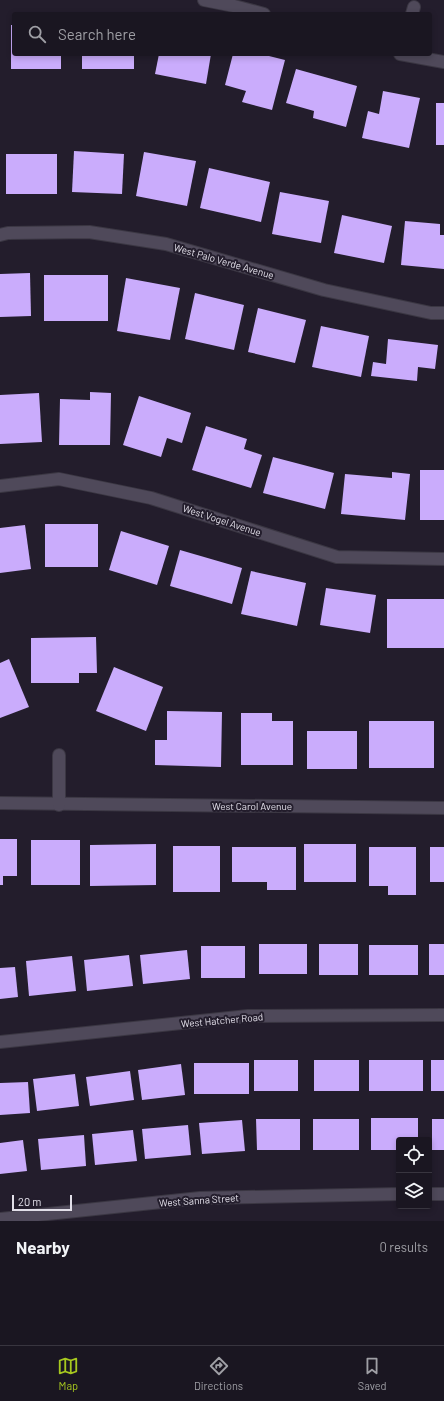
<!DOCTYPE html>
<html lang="en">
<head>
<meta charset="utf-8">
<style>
  :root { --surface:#1a1621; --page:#231f2a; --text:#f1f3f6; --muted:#9f9fa5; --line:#38353f; --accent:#a7c81f }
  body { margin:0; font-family:Barlow,sans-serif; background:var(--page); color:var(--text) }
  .controls { position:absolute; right:12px; bottom:12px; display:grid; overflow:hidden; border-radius:4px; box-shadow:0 2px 6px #0003 }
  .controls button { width:36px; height:36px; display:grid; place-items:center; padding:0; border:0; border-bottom:1px solid var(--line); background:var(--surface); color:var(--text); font:20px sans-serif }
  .scale { position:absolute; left:12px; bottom:10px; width:60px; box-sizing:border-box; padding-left:4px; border:2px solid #e2dfe9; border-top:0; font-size:11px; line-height:14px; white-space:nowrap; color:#e2dfe9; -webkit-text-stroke:3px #231d2c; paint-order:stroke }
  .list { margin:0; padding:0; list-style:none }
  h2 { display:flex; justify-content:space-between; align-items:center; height:52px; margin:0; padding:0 16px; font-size:17px }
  h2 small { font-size:13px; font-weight:400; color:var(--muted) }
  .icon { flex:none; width:22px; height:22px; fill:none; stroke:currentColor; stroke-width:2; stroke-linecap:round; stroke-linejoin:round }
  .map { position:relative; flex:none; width:444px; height:1221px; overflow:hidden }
  .search { position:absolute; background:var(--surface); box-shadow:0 2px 6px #0003; left:12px; right:12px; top:12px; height:44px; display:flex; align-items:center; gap:10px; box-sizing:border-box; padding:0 14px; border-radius:4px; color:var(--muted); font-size:15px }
  .sheet { height:124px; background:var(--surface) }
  nav { display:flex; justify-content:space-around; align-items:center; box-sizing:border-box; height:56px; border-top:1px solid var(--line); background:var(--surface); font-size:11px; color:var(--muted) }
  nav a { display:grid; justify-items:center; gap:2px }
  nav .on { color:var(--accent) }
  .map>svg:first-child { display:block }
</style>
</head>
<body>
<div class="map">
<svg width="444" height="1221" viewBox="0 0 444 1221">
  <rect width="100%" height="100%" fill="#231d2c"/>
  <g fill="#caacfc">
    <path d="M11,25H14V54H61V69H11Z"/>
    <rect x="82" y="54" width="52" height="15"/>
    <path d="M159,54H211L206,84L155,74Z"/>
    <path d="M233,54H261L285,60L272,110L242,102L246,91L225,85Z"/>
    <path d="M296,69L357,86L346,127L313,118L314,111L286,103Z"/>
    <path d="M383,91L420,98L409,148L362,138L368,111L379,114Z"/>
    <rect x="436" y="103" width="8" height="42"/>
    <path d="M74,151L124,154L122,194L72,192Z"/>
    <path d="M144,152L196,161L187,206L136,196Z"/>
    <rect x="6" y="154" width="51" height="40"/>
    <path d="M209,168L270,182L261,222L200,208Z"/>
    <path d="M280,192L329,201L321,243L272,234Z"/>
    <path d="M342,215L392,226L384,263L334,253Z"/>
    <path d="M405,221L440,224V235H444V269L401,265Z"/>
    <path d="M30,273L31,316L0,317V274Z"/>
    <rect x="44" y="275" width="64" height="46"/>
    <path d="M126,278L180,288L170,340L117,331Z"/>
    <path d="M195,293L244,305L234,350L185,339Z"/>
    <path d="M258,308L306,320L295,363L248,352Z"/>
    <path d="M321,326L369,336L361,377L312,367Z"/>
    <path d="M388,339L438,345L435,369L418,367L417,381L371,376L373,362L386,364Z"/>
    <path d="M90,392L111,393L110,445H59L60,399L90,400Z"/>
    <path d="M39,393L42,442L0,444V395Z"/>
    <path d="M139,396L191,413L182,443L167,438L161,457L123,445Z"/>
    <path d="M206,426L247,439L244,449L262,455L251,488L192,470Z"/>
    <path d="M273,457L334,473L325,509L263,493Z"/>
    <rect x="420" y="470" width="24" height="50"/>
    <path d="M392,472L410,474L405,520L341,514L345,474L392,478Z"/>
    <rect x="45" y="524" width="53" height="43"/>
    <path d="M25,525L31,569L0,573V528Z"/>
    <path d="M121,531L169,546L157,585L109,570Z"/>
    <path d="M180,550L242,568L232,604L170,586Z"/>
    <path d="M251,571L306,583L297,626L241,614Z"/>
    <path d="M326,588L376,595L370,633L320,625Z"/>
    <rect x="387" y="599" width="57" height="49"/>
    <path d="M96,637L97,673H79V683H31V638Z"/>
    <path d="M9,659L29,707L0,718V663Z"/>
    <path d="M114,667L163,687L146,731L96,711Z"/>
    <path d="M167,711L222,712L221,767L155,765V740H167Z"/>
    <path d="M241,713H272V721H293V765H241Z"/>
    <rect x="369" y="721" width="65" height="47"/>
    <rect x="307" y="731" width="50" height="38"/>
    <path d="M0,839H17V876H3V885H0Z"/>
    <rect x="31" y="840" width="49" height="45"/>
    <path d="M156,844V885L90,886V845Z"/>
    <rect x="304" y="844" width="52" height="38"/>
    <rect x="173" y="846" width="47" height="46"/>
    <path d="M232,847H296V890H267V882H232Z"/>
    <path d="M369,847H416V895H388V886H369Z"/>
    <rect x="430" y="847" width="14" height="35"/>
    <rect x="259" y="944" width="48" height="30"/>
    <rect x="319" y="944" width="39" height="31"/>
    <rect x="429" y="944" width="15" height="31"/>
    <rect x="369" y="945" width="49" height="30"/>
    <rect x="201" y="946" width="44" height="32"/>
    <path d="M187,950L190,979L143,984L140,955Z"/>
    <path d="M129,955L133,986L87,991L84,960Z"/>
    <path d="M72,956L76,991L29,996L26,961Z"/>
    <path d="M15,967L18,997L0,999V968Z"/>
    <rect x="254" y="1060" width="44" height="31"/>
    <rect x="314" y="1060" width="45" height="31"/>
    <rect x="369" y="1060" width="54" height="31"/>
    <rect x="431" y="1060" width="13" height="31"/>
    <rect x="194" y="1063" width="55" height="31"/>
    <path d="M181,1064L185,1095L142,1100L138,1070Z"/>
    <path d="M130,1071L134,1100L90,1106L86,1077Z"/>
    <path d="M75,1074L79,1106L37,1111L33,1079Z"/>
    <path d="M28,1082L30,1113L0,1115V1083Z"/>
    <path d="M371,1118H418V1140H399V1150H371Z"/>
    <path d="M256,1119H300V1150H257Z"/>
    <rect x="313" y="1119" width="46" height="31"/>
    <rect x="432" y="1119" width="12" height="31"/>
    <path d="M242,1120L245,1151L202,1154L199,1123Z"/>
    <path d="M188,1125L191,1155L145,1159L142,1129Z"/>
    <path d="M133,1130L137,1161L95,1165L92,1134Z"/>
    <path d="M84,1135L86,1166L41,1170L38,1139Z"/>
    <path d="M23,1140L27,1171L0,1174V1143Z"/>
  </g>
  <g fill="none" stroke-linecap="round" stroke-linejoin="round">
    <g stroke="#3b3743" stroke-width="14">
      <g id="minor">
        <path d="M204,0L234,6L264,14"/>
        <path d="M412,14L414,7"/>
        <path d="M400,54L444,62"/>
        <path d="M0,235L8,233L89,232L166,244L324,290L431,313H444"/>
        <path d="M0,486L59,479L151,498L337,557L444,559"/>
        <path d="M0,803L444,808"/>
        <path d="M59,805V755"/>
        <path d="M0,1042L248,1016L444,1015"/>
        <path d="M429,1194H444"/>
        <path d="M0,1219L200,1198L399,1194"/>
      </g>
    </g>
    <use href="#minor" stroke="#4f495a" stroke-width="12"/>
  </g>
  <g text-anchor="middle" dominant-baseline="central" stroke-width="4" stroke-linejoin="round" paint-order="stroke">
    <g font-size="10" fill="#e2dfe9" stroke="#231d2c">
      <text transform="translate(224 261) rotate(16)">West Palo Verde Avenue</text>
      <text transform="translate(222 520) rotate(18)">West Vogel Avenue</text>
      <text x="252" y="806">West Carol Avenue</text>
      <text transform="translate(222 1020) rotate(-5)">West Hatcher Road</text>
      <text transform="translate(199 1200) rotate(-4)">West Sanna Street</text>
    </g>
  </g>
</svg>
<div class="controls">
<button><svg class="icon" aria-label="locate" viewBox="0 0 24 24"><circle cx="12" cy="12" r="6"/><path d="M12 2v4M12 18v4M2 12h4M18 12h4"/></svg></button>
<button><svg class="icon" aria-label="layers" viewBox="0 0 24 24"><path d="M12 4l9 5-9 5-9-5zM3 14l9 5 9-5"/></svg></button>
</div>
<div class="scale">20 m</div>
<div class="search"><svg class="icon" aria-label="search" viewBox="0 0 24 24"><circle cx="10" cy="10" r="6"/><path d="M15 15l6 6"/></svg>Search here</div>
</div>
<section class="sheet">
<h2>Nearby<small>0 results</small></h2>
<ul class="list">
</ul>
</section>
<nav>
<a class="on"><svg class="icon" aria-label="map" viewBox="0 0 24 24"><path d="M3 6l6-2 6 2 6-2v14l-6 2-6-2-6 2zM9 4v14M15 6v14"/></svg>Map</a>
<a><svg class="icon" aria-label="directions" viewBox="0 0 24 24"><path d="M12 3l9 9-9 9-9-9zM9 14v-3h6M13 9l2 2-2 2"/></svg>Directions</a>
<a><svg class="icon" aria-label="saved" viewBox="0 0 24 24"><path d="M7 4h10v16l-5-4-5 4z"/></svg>Saved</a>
</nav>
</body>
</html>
